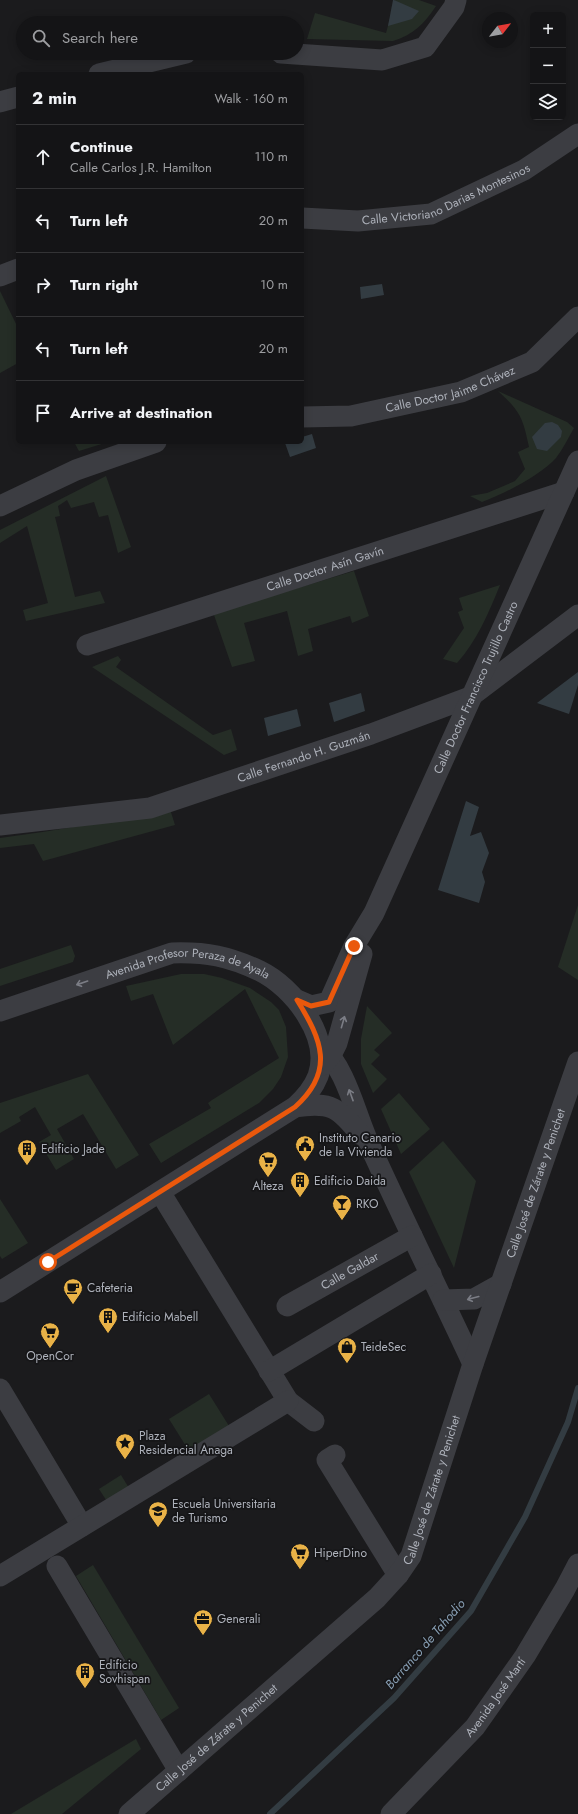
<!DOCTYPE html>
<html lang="en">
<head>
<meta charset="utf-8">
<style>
  :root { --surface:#141416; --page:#212123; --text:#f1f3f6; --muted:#9d9ea1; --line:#333335 }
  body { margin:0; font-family:Jost,sans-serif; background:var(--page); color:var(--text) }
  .controls { position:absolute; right:12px; top:12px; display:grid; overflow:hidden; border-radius:6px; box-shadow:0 2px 10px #0003 }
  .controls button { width:36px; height:36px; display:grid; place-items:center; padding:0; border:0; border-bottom:1px solid var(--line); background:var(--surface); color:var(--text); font:20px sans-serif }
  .compass { position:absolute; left:482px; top:12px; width:36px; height:36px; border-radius:50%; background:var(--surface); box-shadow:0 2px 10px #0003; rotate:59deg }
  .stop { position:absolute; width:12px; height:12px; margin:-9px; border:3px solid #ea580c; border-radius:50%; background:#fff }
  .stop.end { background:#ea580c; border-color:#fff; box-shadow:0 1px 4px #0008 }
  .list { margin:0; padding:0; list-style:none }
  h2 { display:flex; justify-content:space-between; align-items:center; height:52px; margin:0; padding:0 16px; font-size:17px }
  h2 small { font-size:13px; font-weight:400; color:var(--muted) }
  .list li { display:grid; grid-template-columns:26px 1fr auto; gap:12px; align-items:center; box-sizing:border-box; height:64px; padding:0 16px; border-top:1px solid var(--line) }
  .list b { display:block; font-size:15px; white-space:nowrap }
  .list p { margin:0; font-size:13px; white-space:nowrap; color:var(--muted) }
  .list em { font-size:13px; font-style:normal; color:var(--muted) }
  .icon { flex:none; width:22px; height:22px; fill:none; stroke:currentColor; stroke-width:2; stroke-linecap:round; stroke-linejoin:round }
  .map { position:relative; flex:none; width:578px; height:1814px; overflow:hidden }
  .search { position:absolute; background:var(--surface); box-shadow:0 2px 10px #0003; left:16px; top:16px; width:288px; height:44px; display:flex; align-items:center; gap:10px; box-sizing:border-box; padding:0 14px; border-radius:22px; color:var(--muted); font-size:15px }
  .panel { position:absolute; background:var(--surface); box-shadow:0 2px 10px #0003; left:16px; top:72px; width:288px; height:372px; border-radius:6px }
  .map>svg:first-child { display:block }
</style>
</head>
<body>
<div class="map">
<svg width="578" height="1814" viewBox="0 0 578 1814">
  <rect width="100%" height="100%" fill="#1b1b1d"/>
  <g fill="#252d26">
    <path d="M395,0H419L436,6C424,24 413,35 393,41L307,39L315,13L386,33Z"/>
    <path d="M0,291L18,328V363L0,373Z"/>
    <path d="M498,391L567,422L574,428C568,438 563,449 556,458C541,475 504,494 482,502L470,496L487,493L515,481L525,469L518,452L529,447C523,418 520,411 498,391Z"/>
    <path d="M74,442H108L79,451Z"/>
    <path d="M106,476L131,547L118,553L108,515L99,517L94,502L71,508L67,500L58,506L60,516L55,517L75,597L100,591L105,603L26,621L23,610L48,603L27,526L0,543V530Z"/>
    <path d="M354,571L369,616L352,623L350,616L308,629L313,651L298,656L287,611L244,623L255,661L232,667L214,615L235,607Z"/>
    <path d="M500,585C489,612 477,641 457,663L443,659L464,628L458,612L463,610L459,598Z"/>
    <path d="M118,656L121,660L116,667L213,735L231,729L237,750L224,755L92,667Z"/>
    <path d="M169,806L175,825L43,861L34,844L0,848V838C57,830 113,822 169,806Z"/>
    <path d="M578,905V980L558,967Z"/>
    <path d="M71,945L75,956L73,962L0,986V969Z"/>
    <path d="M181,974H204L222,978L250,988L271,1002L279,1010L286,1027L288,1057L281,1077L273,1089L259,1103L161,1163L149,1144L211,1108L208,1103L212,1100L279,1058L245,989L173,1045L153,994L131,1001L126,986Z"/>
    <path d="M367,1006L392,1033L374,1050L380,1055L371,1064L387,1079L373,1093L361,1064V1039Z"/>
    <path d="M88,1074L139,1155L116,1169L83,1114L57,1129L74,1159L56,1170L39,1142L51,1135L35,1107L19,1117L21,1121L0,1133V1103Z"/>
    <path d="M399,1093L430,1129L401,1154L381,1109Z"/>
    <path d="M443,1141L476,1181L454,1268L409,1172Z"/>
    <path d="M0,1199L28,1243L2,1259L0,1256Z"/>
    <path d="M209,1394L229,1426L189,1451L169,1419Z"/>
    <path d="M121,1475L132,1493L110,1506L99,1489Z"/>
    <path d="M93,1565L179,1708L161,1720L76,1576Z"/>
    <path d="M136,1739L141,1749L62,1814H11Z"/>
  </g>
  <g fill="#333c42">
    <path d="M393,0H394L419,11L412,19L388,26Z"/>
    <path d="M382,284L384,295L361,299L360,287Z"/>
    <path d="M552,422L558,425L562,431L561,437L547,451L537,449L532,437L545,423Z"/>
    <path d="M312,434L316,448L290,457L285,443L302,442V437Z"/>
    <path d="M578,672V685L569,714L537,703Z"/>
    <path d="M361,693L365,711L334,722L329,703Z"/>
    <path d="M297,709L301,726L268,736L264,718Z"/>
    <path d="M466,801L479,807L470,836L481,832L489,853L482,872L485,882L479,903L438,890Z"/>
  </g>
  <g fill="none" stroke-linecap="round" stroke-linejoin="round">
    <path stroke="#333c42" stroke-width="6" d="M270,1814L394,1698L471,1611L525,1517L568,1422L578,1388"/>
    <g stroke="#3c3d42" stroke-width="21">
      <path d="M281,53L382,60L425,47L454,7L456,0"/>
      <path d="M99,74L186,53"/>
      <path d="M0,102L18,97"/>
      <path id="s1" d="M302,218L358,221L431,214L524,170L578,134"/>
      <path d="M0,276L18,269"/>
      <path id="s2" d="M302,417L351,416L461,392L532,362L578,317"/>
      <path d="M0,506L76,470L156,442"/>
      <path id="s3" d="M87,645L564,492"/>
      <path id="s4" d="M0,825L150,808L371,734L470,697L578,615"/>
      <path id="s5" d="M297,1000L311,1006L329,1002L354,946L374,913L578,461"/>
      <path id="s6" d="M0,1011L172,953C207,952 228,956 260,971C293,987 332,1037 318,1076C313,1089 305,1098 295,1107L0,1292"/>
      <path d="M320,1044C348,1072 354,1111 370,1146C403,1219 439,1291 473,1364"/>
      <path d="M323,1065L331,1055L337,1043L362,954"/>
      <path d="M295,1107C332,1101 338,1108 361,1135"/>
      <path d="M160,1192L288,1401L314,1421"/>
      <path d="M443,1300L474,1299L501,1284"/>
      <path id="s7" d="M287,1306L412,1236"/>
      <path d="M269,1371L431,1274"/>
      <path d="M0,1389L82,1526"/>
      <path d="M335,1455L327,1460L398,1575"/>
      <path d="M57,1566L179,1771"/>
      <path d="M0,1576L288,1401"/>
      <path id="s8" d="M129,1814L377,1598L398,1575L411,1556L473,1364L578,1062"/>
      <path id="s9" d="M391,1814L475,1727L525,1656L565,1589L578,1564"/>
    </g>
  </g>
  <defs><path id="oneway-shaft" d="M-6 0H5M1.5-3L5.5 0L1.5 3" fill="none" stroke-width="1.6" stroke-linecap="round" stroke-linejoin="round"/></defs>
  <g stroke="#7b7d85">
    <use href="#oneway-shaft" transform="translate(82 983) rotate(161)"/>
    <use href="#oneway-shaft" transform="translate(343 1022) rotate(-74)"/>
    <use href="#oneway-shaft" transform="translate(351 1095) rotate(-110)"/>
    <use href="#oneway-shaft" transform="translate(473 1298) rotate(165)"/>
  </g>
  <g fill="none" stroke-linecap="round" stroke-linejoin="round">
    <path stroke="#ea580c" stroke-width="5" d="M48,1262L295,1107C335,1071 322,1040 297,1000L311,1006L329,1002L354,946"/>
  </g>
  <defs>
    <g id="civic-pin" transform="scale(1)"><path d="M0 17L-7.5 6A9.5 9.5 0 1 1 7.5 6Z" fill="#e9b247" stroke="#161618"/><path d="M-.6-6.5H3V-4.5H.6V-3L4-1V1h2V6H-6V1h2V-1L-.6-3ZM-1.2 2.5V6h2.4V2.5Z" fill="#111"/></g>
    <g id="building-pin" transform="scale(1)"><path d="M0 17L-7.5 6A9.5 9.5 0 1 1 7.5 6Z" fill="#e9b247" stroke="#161618"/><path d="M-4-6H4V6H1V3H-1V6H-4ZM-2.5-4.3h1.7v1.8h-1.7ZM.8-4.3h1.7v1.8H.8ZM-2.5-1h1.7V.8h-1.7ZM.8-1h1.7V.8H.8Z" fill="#111"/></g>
    <g id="supermarket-pin" transform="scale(1)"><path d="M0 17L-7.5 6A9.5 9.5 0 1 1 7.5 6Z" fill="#e9b247" stroke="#161618"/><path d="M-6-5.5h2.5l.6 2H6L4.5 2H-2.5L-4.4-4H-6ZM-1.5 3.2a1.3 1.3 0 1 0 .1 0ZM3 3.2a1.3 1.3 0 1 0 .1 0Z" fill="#111"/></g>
    <g id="bar-pin" transform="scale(1)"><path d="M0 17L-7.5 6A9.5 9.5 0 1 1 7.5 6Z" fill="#e9b247" stroke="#161618"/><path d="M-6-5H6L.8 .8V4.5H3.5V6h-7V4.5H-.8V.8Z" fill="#111"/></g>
    <g id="cafe-pin" transform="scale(1)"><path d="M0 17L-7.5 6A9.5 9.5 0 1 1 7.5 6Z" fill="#e9b247" stroke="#161618"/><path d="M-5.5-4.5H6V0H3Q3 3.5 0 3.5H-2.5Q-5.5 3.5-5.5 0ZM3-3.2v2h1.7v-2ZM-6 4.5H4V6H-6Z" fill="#111"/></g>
    <g id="shop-pin" transform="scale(1)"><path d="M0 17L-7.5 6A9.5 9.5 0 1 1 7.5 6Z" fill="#e9b247" stroke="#161618"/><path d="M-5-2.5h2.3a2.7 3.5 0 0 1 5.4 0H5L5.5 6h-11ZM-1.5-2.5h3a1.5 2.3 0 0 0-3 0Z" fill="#111"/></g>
    <g id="sight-pin" transform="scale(1)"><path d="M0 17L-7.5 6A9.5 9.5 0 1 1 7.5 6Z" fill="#e9b247" stroke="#161618"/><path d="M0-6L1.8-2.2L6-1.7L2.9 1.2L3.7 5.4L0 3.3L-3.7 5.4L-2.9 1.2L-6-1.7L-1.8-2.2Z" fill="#111"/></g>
    <g id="university-pin" transform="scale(1)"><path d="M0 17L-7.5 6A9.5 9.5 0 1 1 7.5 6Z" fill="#e9b247" stroke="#161618"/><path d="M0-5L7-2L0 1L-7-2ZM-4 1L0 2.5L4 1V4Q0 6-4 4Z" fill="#111"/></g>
    <g id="office-pin" transform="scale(1)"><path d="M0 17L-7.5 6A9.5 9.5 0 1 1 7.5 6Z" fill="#e9b247" stroke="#161618"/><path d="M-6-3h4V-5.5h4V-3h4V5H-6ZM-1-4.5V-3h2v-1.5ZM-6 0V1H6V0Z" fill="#111"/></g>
  </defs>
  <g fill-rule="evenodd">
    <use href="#civic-pin" x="305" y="1145"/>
    <use href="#building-pin" x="27" y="1149"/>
    <use href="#supermarket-pin" x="268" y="1161"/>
    <use href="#building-pin" x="300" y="1181"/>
    <use href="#bar-pin" x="342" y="1204"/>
    <use href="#cafe-pin" x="73" y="1288"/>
    <use href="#building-pin" x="108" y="1317"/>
    <use href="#supermarket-pin" x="50" y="1332"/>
    <use href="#shop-pin" x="347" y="1347"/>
    <use href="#sight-pin" x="125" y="1443"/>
    <use href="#university-pin" x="158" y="1511"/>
    <use href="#supermarket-pin" x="300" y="1553"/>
    <use href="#office-pin" x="203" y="1619"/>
    <use href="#building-pin" x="85" y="1672"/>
  </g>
  <g text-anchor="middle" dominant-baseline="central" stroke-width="3.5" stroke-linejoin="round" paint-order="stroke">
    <g font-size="12" fill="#aeb2bb" stroke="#161618">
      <text stroke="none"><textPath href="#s1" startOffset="149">Calle Victoriano Darias Montesinos</textPath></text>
      <text stroke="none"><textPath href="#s2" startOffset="152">Calle Doctor Jaime Chávez</textPath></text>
      <text stroke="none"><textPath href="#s3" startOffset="250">Calle Doctor Asín Gavín</textPath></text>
      <text stroke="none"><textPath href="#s5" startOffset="381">Calle Doctor Francisco Trujillo Castro</textPath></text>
      <text stroke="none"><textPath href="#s4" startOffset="313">Calle Fernando H. Guzmán</textPath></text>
      <text stroke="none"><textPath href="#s6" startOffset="197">Avenida Profesor Peraza de Ayala</textPath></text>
      <text stroke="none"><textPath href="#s8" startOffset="776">Calle José de Zárate y Penichet</textPath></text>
      <text stroke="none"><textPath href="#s7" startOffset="72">Calle Galdar</textPath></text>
      <text stroke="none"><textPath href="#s8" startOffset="452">Calle José de Zárate y Penichet</textPath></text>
      <text stroke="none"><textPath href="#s9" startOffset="157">Avenida José Martí</textPath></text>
      <text stroke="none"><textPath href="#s8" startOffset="116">Calle José de Zárate y Penichet</textPath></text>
    </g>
    <g font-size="12" fill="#aeb2bb" stroke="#161618" text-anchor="start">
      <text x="319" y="1138">Instituto Canario<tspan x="319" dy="14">de la Vivienda</tspan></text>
      <text x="41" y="1149">Edificio Jade</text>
      <text x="314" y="1181">Edificio Daida</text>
      <text x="268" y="1186" text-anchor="middle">Alteza</text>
      <text x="356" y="1204">RKO</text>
      <text x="87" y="1288">Cafeteria</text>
      <text x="122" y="1317">Edificio Mabell</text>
      <text x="361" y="1347">TeideSec</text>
      <text x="50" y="1356" text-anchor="middle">OpenCor</text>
      <text x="139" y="1436">Plaza<tspan x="139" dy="14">Residencial Anaga</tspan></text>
      <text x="172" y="1504">Escuela Universitaria<tspan x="172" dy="14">de Turismo</tspan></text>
      <text x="314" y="1553">HiperDino</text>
      <text x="217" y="1619">Generali</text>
      <text x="99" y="1665">Edificio<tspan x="99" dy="14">Sovhispan</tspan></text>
    </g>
    <g font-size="13" font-style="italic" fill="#889fb4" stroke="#161618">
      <text transform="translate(425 1644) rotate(-49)">Barranco de Tahodio</text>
    </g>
  </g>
</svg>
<div class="controls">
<button>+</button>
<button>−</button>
<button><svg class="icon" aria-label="layers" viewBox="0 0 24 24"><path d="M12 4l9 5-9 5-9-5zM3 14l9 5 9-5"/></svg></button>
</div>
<svg class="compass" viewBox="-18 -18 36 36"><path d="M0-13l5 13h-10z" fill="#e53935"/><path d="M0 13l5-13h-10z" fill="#9d9ea1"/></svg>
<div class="stop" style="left:48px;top:1262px"></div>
<div class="stop end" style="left:354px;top:946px"></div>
<div class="search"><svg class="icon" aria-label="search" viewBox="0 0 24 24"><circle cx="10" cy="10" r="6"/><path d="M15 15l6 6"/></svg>Search here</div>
<section class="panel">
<h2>2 min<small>Walk · 160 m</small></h2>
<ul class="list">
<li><svg class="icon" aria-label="ahead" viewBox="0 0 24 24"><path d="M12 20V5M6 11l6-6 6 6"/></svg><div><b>Continue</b><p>Calle Carlos J.R. Hamilton</p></div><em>110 m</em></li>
<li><svg class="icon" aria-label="left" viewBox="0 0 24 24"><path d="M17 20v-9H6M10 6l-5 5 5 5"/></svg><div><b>Turn left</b></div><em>20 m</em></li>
<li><svg class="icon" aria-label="right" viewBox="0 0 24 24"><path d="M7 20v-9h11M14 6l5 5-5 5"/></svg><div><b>Turn right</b></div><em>10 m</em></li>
<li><svg class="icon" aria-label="left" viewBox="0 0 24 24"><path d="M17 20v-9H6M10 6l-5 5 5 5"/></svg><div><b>Turn left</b></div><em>20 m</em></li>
<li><svg class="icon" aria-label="arrive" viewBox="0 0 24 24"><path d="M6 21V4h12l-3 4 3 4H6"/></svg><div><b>Arrive at destination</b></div></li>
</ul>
</section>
</div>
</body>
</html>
